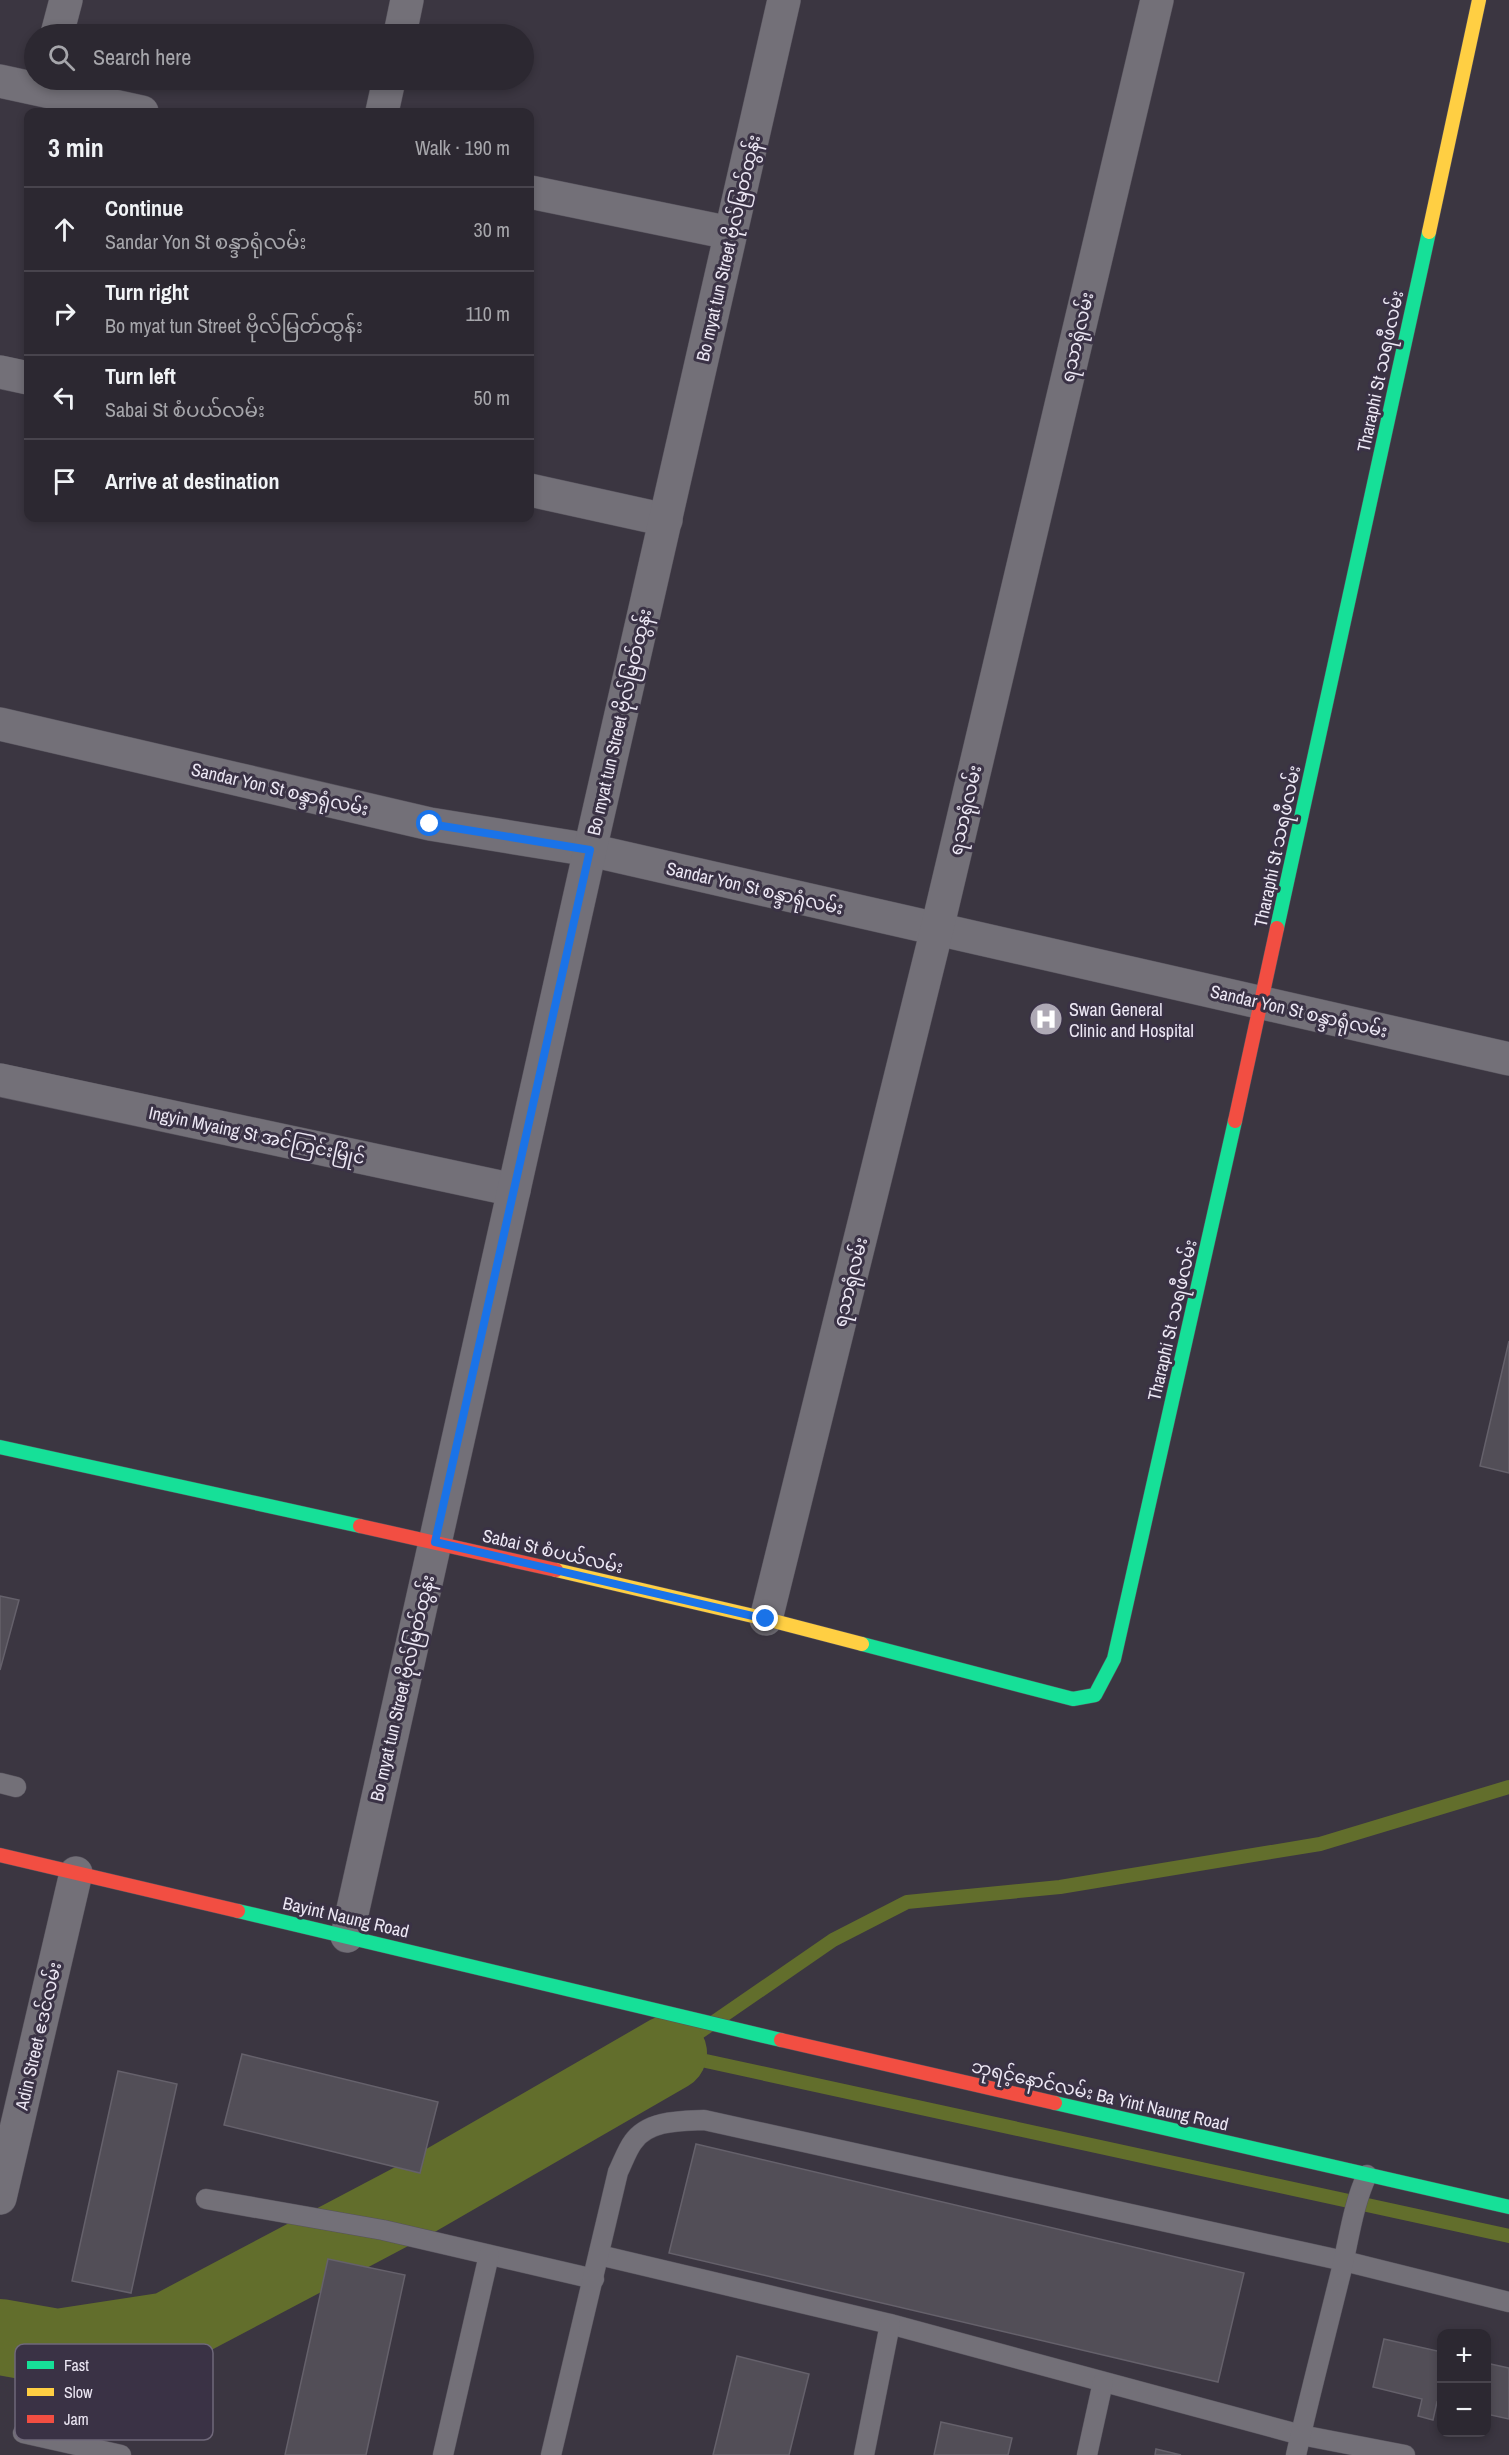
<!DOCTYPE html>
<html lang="en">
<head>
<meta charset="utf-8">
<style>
  :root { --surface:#2c2831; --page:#38343d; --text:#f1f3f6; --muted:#a6a6ab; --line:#48444d }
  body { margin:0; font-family:"Archivo Narrow","Noto Sans Myanmar",sans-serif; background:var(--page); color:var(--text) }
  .controls { position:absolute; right:18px; bottom:18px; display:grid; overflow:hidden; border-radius:12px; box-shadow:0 3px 9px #0003 }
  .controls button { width:54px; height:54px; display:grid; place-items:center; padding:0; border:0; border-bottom:2px solid var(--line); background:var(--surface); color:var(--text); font:30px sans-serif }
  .stop { position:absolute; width:18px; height:18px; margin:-14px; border:4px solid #1a73e8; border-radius:50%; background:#fff }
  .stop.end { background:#1a73e8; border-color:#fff; box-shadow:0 2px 6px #0008 }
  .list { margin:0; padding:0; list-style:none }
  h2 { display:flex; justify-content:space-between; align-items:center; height:78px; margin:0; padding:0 24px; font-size:26px }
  h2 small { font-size:20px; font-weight:400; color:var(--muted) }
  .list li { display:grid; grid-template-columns:39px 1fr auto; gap:18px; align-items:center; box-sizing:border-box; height:84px; padding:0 24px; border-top:2px solid var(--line) }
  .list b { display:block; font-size:22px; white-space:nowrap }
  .list p { margin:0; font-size:20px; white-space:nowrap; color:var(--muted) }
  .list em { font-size:20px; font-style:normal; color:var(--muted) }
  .icon { flex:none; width:33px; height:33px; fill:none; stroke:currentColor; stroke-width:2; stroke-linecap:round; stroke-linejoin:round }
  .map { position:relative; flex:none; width:1509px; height:2455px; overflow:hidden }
  .search { position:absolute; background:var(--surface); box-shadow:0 3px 9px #0003; left:24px; top:24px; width:510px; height:66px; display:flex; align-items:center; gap:15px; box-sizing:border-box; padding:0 21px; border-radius:33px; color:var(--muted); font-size:22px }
  .panel { position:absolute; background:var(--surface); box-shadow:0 3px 9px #0003; left:24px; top:108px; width:510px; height:414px; border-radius:12px }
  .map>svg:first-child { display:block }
</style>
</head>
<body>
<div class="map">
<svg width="1509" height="2455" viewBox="0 0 1509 2455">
  <rect width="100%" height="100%" fill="#3b3641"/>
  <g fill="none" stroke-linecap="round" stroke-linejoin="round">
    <g stroke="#626e2c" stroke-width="14">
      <path d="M669,2053L833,1940L907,1902L1060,1887L1320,1844L1509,1787"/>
      <path d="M669,2053L1509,2236"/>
    </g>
    <path stroke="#626e2c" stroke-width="76" d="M0,2337L57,2347L168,2330L414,2200L669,2053"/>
  </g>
  <g fill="#524e57" stroke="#65616b" stroke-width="1.5">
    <path d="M1509,1341V1473L1480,1466Z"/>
    <path d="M0,1596L19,1600L0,1670Z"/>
    <path d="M242,2054L438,2102L420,2173L224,2125Z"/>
    <path d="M118,2071L177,2084L131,2293L72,2281Z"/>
    <path d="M696,2144L1244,2273L1218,2382L669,2253Z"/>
    <path d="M328,2259L405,2275L366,2455H285Z"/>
    <path d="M1384,2339L1442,2352V2403L1437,2402L1433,2420L1418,2416L1422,2399L1373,2387Z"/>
    <path d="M737,2356L809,2374L789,2455H713Z"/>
    <path d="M1486,2363L1509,2368V2419L1486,2414Z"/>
    <path d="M941,2422L1012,2438L1008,2455H934Z"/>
    <path d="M1156,2449L1181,2455H1155Z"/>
  </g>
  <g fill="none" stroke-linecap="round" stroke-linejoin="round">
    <g stroke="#57535d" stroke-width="21">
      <g id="lane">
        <path d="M0,1783L16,1787"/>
        <path d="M206,2199L383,2230L594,2279"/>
        <path d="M599,2255L890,2324L1301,2435L1405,2455"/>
        <path d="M23,2433L121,2455"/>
        <path d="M443,2455L489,2255"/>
        <path d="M551,2455L618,2172C623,2162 627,2150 633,2142C648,2120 681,2121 704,2120L1344,2261L1509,2302"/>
        <path d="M864,2455L890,2324"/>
        <path d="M1087,2455L1103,2382"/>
        <path d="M1296,2455C1310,2394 1326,2333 1341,2272C1349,2239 1353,2205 1367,2175"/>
      </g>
    </g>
    <g stroke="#57535d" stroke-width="34">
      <g id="street">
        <path d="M57,34L66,0"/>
        <path d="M400,34L407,0"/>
        <path d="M0,81L142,112"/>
        <path d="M382,112L389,80"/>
        <path d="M530,192L730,233"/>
        <path d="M0,372L28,378"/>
        <path d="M530,490L666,520"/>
        <path d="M0,724L430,824L590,850L1509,1059"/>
        <path d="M0,1080L514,1190"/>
        <path d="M766,1619L937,929L1157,0"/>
        <path d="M347,1936L590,850L784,0"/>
        <path d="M0,2198L76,1873"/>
      </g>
    </g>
    <g stroke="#57535d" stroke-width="15">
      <g id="fast">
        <path d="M1277,928L1429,232"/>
        <path d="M0,1447L360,1526"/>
        <path d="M862,1644L1073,1699L1095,1695L1114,1659L1235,1121"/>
        <path d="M238,1911L781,2040"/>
        <path d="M1055,2103L1509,2207"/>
      </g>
    </g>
    <g stroke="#57535d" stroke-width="15">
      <g id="slow">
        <path d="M1429,232L1479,0"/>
        <path d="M556,1570L766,1619L862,1644"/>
      </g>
    </g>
    <g stroke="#57535d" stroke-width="15">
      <g id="jam">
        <path d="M1235,1121L1277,928"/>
        <path d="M360,1526L556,1570"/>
        <path d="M0,1855L238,1911"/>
        <path d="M781,2040L1055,2103"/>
      </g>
    </g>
    <use href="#lane" stroke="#737078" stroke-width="20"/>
    <use href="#street" stroke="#737078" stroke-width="33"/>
    <use href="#fast" stroke="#16e098" stroke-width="14"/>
    <use href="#slow" stroke="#ffcf43" stroke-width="14"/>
    <use href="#jam" stroke="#f24e42" stroke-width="14"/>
  </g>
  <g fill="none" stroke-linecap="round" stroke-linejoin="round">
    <path stroke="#1a73e8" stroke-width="8" d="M430,824L590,850L435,1542L766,1619"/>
  </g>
  <defs>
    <g id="hospital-disc" transform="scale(1.725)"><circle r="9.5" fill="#aea9b5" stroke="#3a3245"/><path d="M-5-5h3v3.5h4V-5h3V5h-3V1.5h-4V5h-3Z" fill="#fff"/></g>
  </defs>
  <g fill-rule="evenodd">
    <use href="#hospital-disc" x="1046" y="1019"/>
  </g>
  <g text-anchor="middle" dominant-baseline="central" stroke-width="6" stroke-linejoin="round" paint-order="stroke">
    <g font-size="18" fill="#ece7f4" stroke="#3a3245">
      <text transform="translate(728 248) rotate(-77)">Bo myat tun Street ဗိုလ်မြတ်ထွန်း</text>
      <text transform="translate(1077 337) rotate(-77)">ရသာရုံလမ်း</text>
      <text transform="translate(1380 371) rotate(-78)">Tharaphi St သရဖီလမ်း</text>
      <text transform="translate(619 722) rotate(-77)">Bo myat tun Street ဗိုလ်မြတ်ထွန်း</text>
      <text transform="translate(280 789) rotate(13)">Sandar Yon St စန္ဒာရုံလမ်း</text>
      <text transform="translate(965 810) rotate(-77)">ရသာရုံလမ်း</text>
      <text transform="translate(1277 846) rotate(-78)">Tharaphi St သရဖီလမ်း</text>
      <text transform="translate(755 888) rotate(13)">Sandar Yon St စန္ဒာရုံလမ်း</text>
      <text transform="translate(1299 1011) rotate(13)">Sandar Yon St စန္ဒာရုံလမ်း</text>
      <text transform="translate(257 1135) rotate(12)">Ingyin Myaing St အင်ကြင်းမြိုင်</text>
      <text transform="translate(850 1282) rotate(-76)">ရသာရုံလမ်း</text>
      <text transform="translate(1172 1320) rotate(-77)">Tharaphi St သရဖီလမ်း</text>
      <text transform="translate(553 1551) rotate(13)">Sabai St စံပယ်လမ်း</text>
      <text transform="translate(402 1688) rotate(-77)">Bo myat tun Street ဗိုလ်မြတ်ထွန်း</text>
      <text transform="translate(346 1917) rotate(13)">Bayint Naung Road</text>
      <text transform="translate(38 2036) rotate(-77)">Adin Street ဧဒင်လမ်း</text>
      <text transform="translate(1100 2095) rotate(13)">ဘုရင့်နောင်လမ်း Ba Yint Naung Road</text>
    </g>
    <g font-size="18" fill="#ece7f4" stroke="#3a3245" text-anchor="start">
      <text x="1069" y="1009">Swan General<tspan x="1069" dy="21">Clinic and Hospital</tspan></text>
    </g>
  </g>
  <rect x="15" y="2344" width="198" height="96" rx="9" fill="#3a3245" stroke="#6f687a" stroke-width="1.5"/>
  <rect x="27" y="2361" width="27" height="8" fill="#16e098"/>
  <rect x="27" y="2388" width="27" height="8" fill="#ffcf43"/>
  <rect x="27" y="2415" width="27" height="8" fill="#f24e42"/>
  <g font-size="16" fill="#ece7f4">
    <text x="64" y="2371">Fast</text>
    <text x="64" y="2398">Slow</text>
    <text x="64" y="2425">Jam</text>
  </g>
</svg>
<div class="controls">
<button>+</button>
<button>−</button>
</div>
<div class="stop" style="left:430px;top:824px"></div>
<div class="stop end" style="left:766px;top:1619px"></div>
<div class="search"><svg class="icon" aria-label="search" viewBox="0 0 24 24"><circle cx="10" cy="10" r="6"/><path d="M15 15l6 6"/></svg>Search here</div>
<section class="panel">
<h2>3 min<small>Walk · 190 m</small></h2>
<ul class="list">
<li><svg class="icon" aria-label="ahead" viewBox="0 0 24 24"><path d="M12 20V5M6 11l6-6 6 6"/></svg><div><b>Continue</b><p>Sandar Yon St စန္ဒာရုံလမ်း</p></div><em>30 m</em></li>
<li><svg class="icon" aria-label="right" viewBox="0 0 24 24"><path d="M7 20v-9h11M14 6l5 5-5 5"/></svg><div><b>Turn right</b><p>Bo myat tun Street ဗိုလ်မြတ်ထွန်း</p></div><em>110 m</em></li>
<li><svg class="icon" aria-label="left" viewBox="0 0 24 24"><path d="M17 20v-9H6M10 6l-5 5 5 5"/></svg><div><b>Turn left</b><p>Sabai St စံပယ်လမ်း</p></div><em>50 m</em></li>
<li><svg class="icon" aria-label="arrive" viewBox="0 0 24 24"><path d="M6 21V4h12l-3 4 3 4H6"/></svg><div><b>Arrive at destination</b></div></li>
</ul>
</section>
</div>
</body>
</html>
